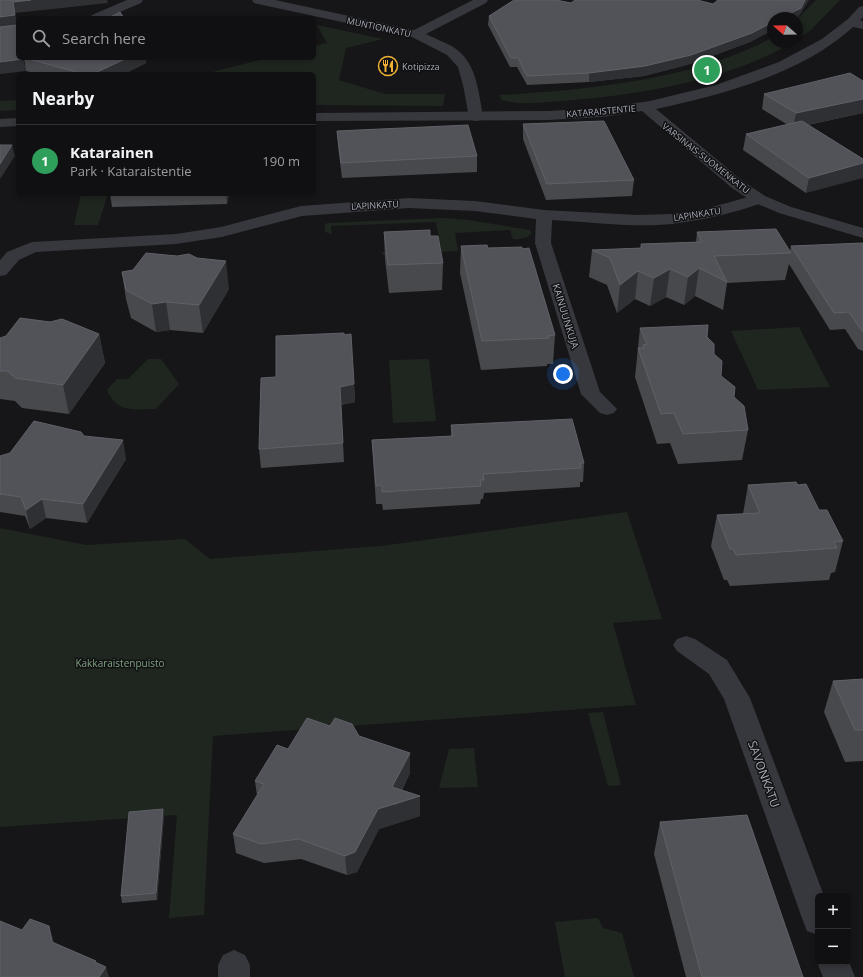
<!DOCTYPE html>
<html lang="en">
<head>
<meta charset="utf-8">
<style>
  :root { --surface:#101012; --page:#1e1e20; --text:#f1f3f6; --muted:#9c9d9f; --line:#303032; --accent:#8c9099 }
  body { margin:0; font-family:"Open Sans",sans-serif; background:var(--page); color:var(--text) }
  .controls { position:absolute; right:12px; bottom:12px; display:grid; overflow:hidden; border-radius:6px; box-shadow:0 2px 6px #0003 }
  .controls button { width:36px; height:36px; display:grid; place-items:center; padding:0; border:0; border-bottom:1px solid var(--line); background:var(--surface); color:var(--text); font:20px sans-serif }
  .compass { position:absolute; left:767px; top:12px; width:36px; height:36px; border-radius:50%; background:var(--surface); box-shadow:0 2px 6px #0003; rotate:290deg }
  .you { position:absolute; left:563px; top:374px; width:14px; height:14px; margin:-10px; border:3px solid #fff; border-radius:50%; background:#1a73e8; box-shadow:0 0 0 6px #1a73e833 }
  .badge { display:grid; place-items:center; width:26px; height:26px; border-radius:50%; background:var(--accent); color:#fff; font-size:13px; font-weight:700 }
  .pin { position:absolute; translate:-50% -50%; border:2px solid #fff; box-shadow:0 1px 4px #0006 }
  .list { margin:0; padding:0; list-style:none }
  h2 { display:flex; justify-content:space-between; align-items:center; height:52px; margin:0; padding:0 16px; font-size:17px }
  h2 small { font-size:13px; font-weight:400; color:var(--muted) }
  .list li { display:grid; grid-template-columns:26px 1fr auto; gap:12px; align-items:center; box-sizing:border-box; height:72px; padding:0 16px; border-top:1px solid var(--line) }
  .list b { display:block; font-size:15px; white-space:nowrap }
  .list p { margin:0; font-size:13px; white-space:nowrap; color:var(--muted) }
  .list em { font-size:13px; font-style:normal; color:var(--muted) }
  .icon { flex:none; width:22px; height:22px; fill:none; stroke:currentColor; stroke-width:2; stroke-linecap:round; stroke-linejoin:round }
  .map { position:relative; flex:none; width:863px; height:977px; overflow:hidden }
  .search { position:absolute; background:var(--surface); box-shadow:0 2px 6px #0003; left:16px; top:16px; width:300px; height:44px; display:flex; align-items:center; gap:10px; box-sizing:border-box; padding:0 14px; border-radius:6px; color:var(--muted); font-size:15px }
  .panel { position:absolute; background:var(--surface); box-shadow:0 2px 6px #0003; left:16px; top:72px; width:300px; height:124px; border-radius:6px }
  .map>svg:first-child { display:block }
</style>
</head>
<body>
<div class="map">
<svg width="863" height="977" viewBox="0 0 863 977">
  <rect width="100%" height="100%" fill="#161618"/>
  <g fill="#1e261f">
    <path d="M816,0H840L810,31L797,39V19Z"/>
    <path d="M317,25L383,39L346,48L339,80L385,94H445L443,106L314,105V74H204L268,58H314V46L327,43Z"/>
    <path d="M773,37V42H793C729,81 636,95 562,101C542,102 522,106 502,100L499,95C570,91 643,84 712,63C732,56 754,48 773,37Z"/>
    <path d="M18,100V110L0,111V101Z"/>
    <path d="M81,194H108L98,225H74Z"/>
    <path d="M443,218L469,220L530,230L532,233C527,239 520,239 513,239L510,230L455,233L458,251L383,255L382,252L441,250L436,222L331,226L332,234L325,232V224L328,223Z"/>
    <path d="M799,327L830,387L758,390L731,331Z"/>
    <path d="M148,359H161L179,384L156,409C133,409 118,414 107,390L117,379H128Z"/>
    <path d="M429,359L436,421L393,423L389,360Z"/>
    <path d="M627,512L662,619L613,623L636,705L213,736L204,915L169,918L177,815L0,827V528L86,545L185,539L210,559L381,546Z"/>
    <path d="M603,712L621,785L608,786L588,713Z"/>
    <path d="M474,748L478,787L439,788L449,749Z"/>
    <path d="M598,918L603,928L622,933L634,977H565L555,922Z"/>
  </g>
  <g fill="none" stroke-linecap="round" stroke-linejoin="round">
    <g fill="#37383d" fill-rule="evenodd">
      <path d="M127,0H143L141,3L106,18H90L92,15Z"/>
      <path d="M252,0H275L414,30L473,0H488L486,3L426,34C435,39 448,43 456,49C477,64 479,94 483,117L481,120L476,121L471,120L469,117L463,85L458,67L447,55L412,37L258,4L254,3Z"/>
      <path d="M852,19L863,21V29L848,26L846,23L848,20Z"/>
      <path d="M759,194L765,196L767,199L765,202C735,213 704,220 672,224C633,228 591,222 552,220L551,243L600,392L617,409L614,413L607,415L600,413L581,394L535,243L536,219L475,211L409,208L302,216L222,237L176,244L36,252L19,260L6,275L0,276V260L7,252L32,242L176,234L221,227L301,206L409,198L475,201L544,210L637,215L671,214L705,209Z"/>
      <path d="M686,636L695,639L727,660L750,698L824,896H818V935L807,931L803,921L724,699L709,674L677,651L673,645L677,639Z"/>
      <path d="M234,950L245,955L250,965V977H218V965L223,955Z"/>
      <path d="M818,960V962H848V960L855,977H823L817,962Z"/>
    </g>
    <g fill="#37383d" fill-rule="evenodd">
      <path d="M863,6V17C813,71 726,94 656,109L744,182L765,196L791,207L863,228V238L779,213L753,202L732,188L642,111L602,117L548,120L314,121V113L548,111L602,108L650,101L716,85L779,62L822,39L848,19L859,7Z"/>
      <path d="M18,118V126L0,127V119Z"/>
    </g>
  </g>
  <g fill="#47494d">
    <path d="M571,3L713,4L799,16L750,42L690,64L644,76L589,82L527,85L517,67H510L488,25L489,16Z"/>
    <path d="M24,58H145L146,63L124,74H37L26,71Z"/>
    <path d="M863,81V113L808,125L863,159L806,193L743,150L746,134L788,125L762,109L764,94Z"/>
    <path d="M523,124L634,180L632,196L546,200L523,139Z"/>
    <path d="M337,131L477,156V172L342,178L338,146Z"/>
    <path d="M110,194H237H229L227,204L112,207Z"/>
    <path d="M384,232L430,236L443,263L442,290L389,293L385,259Z"/>
    <path d="M697,232L790,251L791,246L863,243V351L858,349L845,329L830,330L789,264L785,280L727,283L723,310L695,296L684,305L666,297L650,306L635,299L617,313L607,285L589,277L592,250L640,248L641,244L696,242Z"/>
    <path d="M461,246L488,248L555,335L553,364H547V366L481,370L460,273Z"/>
    <path d="M122,272L229,289L203,333L170,330L156,332L131,318L126,299Z"/>
    <path d="M640,328L707,337L714,354L721,376L734,397L748,430L742,460L678,464L670,443L657,444L635,377Z"/>
    <path d="M99,334L105,363L69,414L22,408L15,401L0,399V338Z"/>
    <path d="M354,384L355,402L341,405L344,462L261,468L259,449Z"/>
    <path d="M451,425L584,463L583,482H580V487L484,493L483,499H481L480,504L383,510L382,504H376L373,459L372,440L451,436Z"/>
    <path d="M84,436L126,459L87,523L46,518L30,529L25,516L0,512V456Z"/>
    <path d="M748,485H798L819,510L843,541L835,572L831,573L829,580L730,586L727,580H724L711,546L717,515L743,514Z"/>
    <path d="M863,679V762V761L845,762L824,712L833,681Z"/>
    <path d="M359,736L410,773L402,790L420,796V816L379,829L357,872L347,875L301,859L264,863L236,853L233,834L257,796L255,781L288,749Z"/>
    <path d="M164,816L157,900L122,903L121,896Z"/>
    <path d="M660,822L803,977H686L654,854Z"/>
  </g>
  <g fill="#2f3033">
    <path d="M31,0H107L108,3L15,13L18,30L0,28V17L13,2Z"/>
    <path d="M805,0H809L799,16L796,18H781Z"/>
    <path d="M773,22V30L750,42L690,64L644,76L589,82V73Z"/>
    <path d="M23,58L26,71L0,74V62Z"/>
    <path d="M127,58H145L146,63L124,74H93Z"/>
    <path d="M863,99V113L793,128L796,113Z"/>
    <path d="M12,145L15,156L0,179V164Z"/>
    <path d="M863,163V178L806,193L809,178Z"/>
    <path d="M226,194H229L227,204Z"/>
    <path d="M226,261L229,289L203,333L199,305Z"/>
    <path d="M699,268L695,296L684,305L688,277Z"/>
    <path d="M670,269L666,297L650,306L654,278Z"/>
    <path d="M638,271L635,299L617,313L620,285Z"/>
    <path d="M166,302L170,330L156,332L152,304Z"/>
    <path d="M99,334L105,363L69,414L63,385Z"/>
    <path d="M354,384L355,402L341,405L340,387Z"/>
    <path d="M123,440L126,459L87,523L83,504Z"/>
    <path d="M42,499L46,518L30,529L26,510Z"/>
    <path d="M410,753V773L394,805L420,796V816L379,829L357,872L347,875L345,856L378,809L392,787Z"/>
    <path d="M163,809L164,816L157,900L156,893Z"/>
    <path d="M49,926L55,945L52,942Z"/>
    <path d="M96,961L100,975L106,967L109,977H99L95,962Z"/>
  </g>
  <g fill="#525359" stroke="#5f6168">
    <path d="M0,0H31L13,2L15,15L0,17Z"/>
    <path d="M514,0H556L571,3L575,0H697L713,4L718,0H805L801,8L781,18H773V22L752,33L691,55L645,66L589,73L527,76L518,58H511L489,16Z"/>
    <path d="M120,12L124,18H108Z"/>
    <path d="M17,25L18,30V58H23V59L0,62V27Z"/>
    <path d="M25,58H127L93,74H84Z"/>
    <path d="M850,73L863,81V99L796,113L764,94Z"/>
    <path d="M604,121L634,180L547,184L523,124Z"/>
    <path d="M802,121L863,159V163L809,178L746,134Z"/>
    <path d="M468,125L477,156L341,163L337,131Z"/>
    <path d="M0,145H12L0,164Z"/>
    <path d="M776,229L791,253L714,256L727,282L699,268L688,277L670,269L654,278L638,271L620,285L610,258L592,250L642,248L641,244L702,242L697,232Z"/>
    <path d="M430,230V236H438L443,263L388,265L384,232Z"/>
    <path d="M863,243V332L862,331L849,312L834,313L791,246Z"/>
    <path d="M487,245L488,248L522,247V249L529,248L555,335L548,336L549,338L482,341L461,246Z"/>
    <path d="M146,253L177,256L189,254L197,258L226,261L199,305L166,302L152,304L126,290L122,272L133,270Z"/>
    <path d="M20,318L50,322L62,319L99,334L63,385L15,378L8,371H0V338L6,336Z"/>
    <path d="M708,325L707,337L714,344V354L722,361L721,376L735,387L734,397L744,406L748,430L683,434L674,413L661,414L638,348H644L643,345L647,344L640,328Z"/>
    <path d="M344,333V335L351,334L354,384L340,387L343,443L259,449L261,378L276,377V336Z"/>
    <path d="M572,419L584,463H580L581,468L483,474L484,480H480L481,486L382,492V485L376,486L372,440L453,436L451,425Z"/>
    <path d="M34,421L81,432L84,436L123,440L83,504L42,499L26,510L21,497L0,494V456L10,453Z"/>
    <path d="M796,482L798,485L806,484L819,510H827L843,541L834,542L837,548L736,555L733,549H730L717,515L760,513L748,485Z"/>
    <path d="M863,679V730H855L833,681Z"/>
    <path d="M307,718L330,726L335,718L352,724L359,736L410,753L392,787L420,796L378,809L355,852L345,856L299,839L261,844L233,834L264,784L255,781L277,745L288,749Z"/>
    <path d="M163,809L156,893L121,896L129,812Z"/>
    <path d="M747,815L803,977H702L660,822Z"/>
    <path d="M30,919L49,926L52,942L96,961L95,962L106,967L99,977H0V921L22,930Z"/>
  </g>
  <defs>
    <g id="restaurant-ring" transform="scale(1)"><circle r="9.5" fill="#111113" stroke="#f2b134" stroke-width="1.5"/><path d="M-5-6h1v4h1v-4h1v4h1v-4h1v5L-1.5 .5V6h-2V.5L-5-1ZM5-6V6H3V1.5H1.5Q1.5-4 5-6Z" fill="#f2b134"/></g>
  </defs>
  <g fill-rule="evenodd">
    <use href="#restaurant-ring" x="388" y="66"/>
  </g>
  <g text-anchor="middle" dominant-baseline="central" stroke-width="3" stroke-linejoin="round" paint-order="stroke">
    <g font-size="9" fill="#a8adb8" stroke="#111113">
      <text transform="translate(379 27) rotate(12)">MUNTIONKATU</text>
      <text transform="translate(601 111) rotate(-5)">KATARAISTENTIE</text>
      <text transform="translate(706 158) rotate(38)">VARSINAIS-SUOMENKATU</text>
      <text transform="translate(375 205) rotate(-3)">LAPINKATU</text>
      <text transform="translate(697 214) rotate(-9)">LAPINKATU</text>
    </g>
    <g font-size="9" fill="#a8adb8" stroke="#111113" text-anchor="start">
      <text x="402" y="66">Kotipizza</text>
    </g>
    <g font-size="10" fill="#a8adb8" stroke="#111113">
      <text transform="translate(566 316) rotate(73)">KAINUUNKUJA</text>
    </g>
    <g font-size="10" fill="#7fa381" stroke="#111113">
      <text x="120" y="663">Kakkaraistenpuisto</text>
    </g>
    <g font-size="12" fill="#a8adb8" stroke="#111113">
      <text transform="translate(764 774) rotate(70)">SAVONKATU</text>
    </g>
  </g>
</svg>
<div class="controls">
<button>+</button>
<button>−</button>
</div>
<svg class="compass" viewBox="-18 -18 36 36"><path d="M0-13l5 13h-10z" fill="#e53935"/><path d="M0 13l5-13h-10z" fill="#9c9d9f"/></svg>
<div class="you"></div>
<div class="pin badge" style="left:707px;top:70px;background:#2e9e5b">1</div>
<div class="search"><svg class="icon" aria-label="search" viewBox="0 0 24 24"><circle cx="10" cy="10" r="6"/><path d="M15 15l6 6"/></svg>Search here</div>
<section class="panel">
<h2>Nearby<small></small></h2>
<ul class="list">
<li><span class="badge" style="background:#2e9e5b">1</span><div><b>Katarainen</b><p>Park · Kataraistentie</p></div><em>190 m</em></li>
</ul>
</section>
</div>
</body>
</html>
